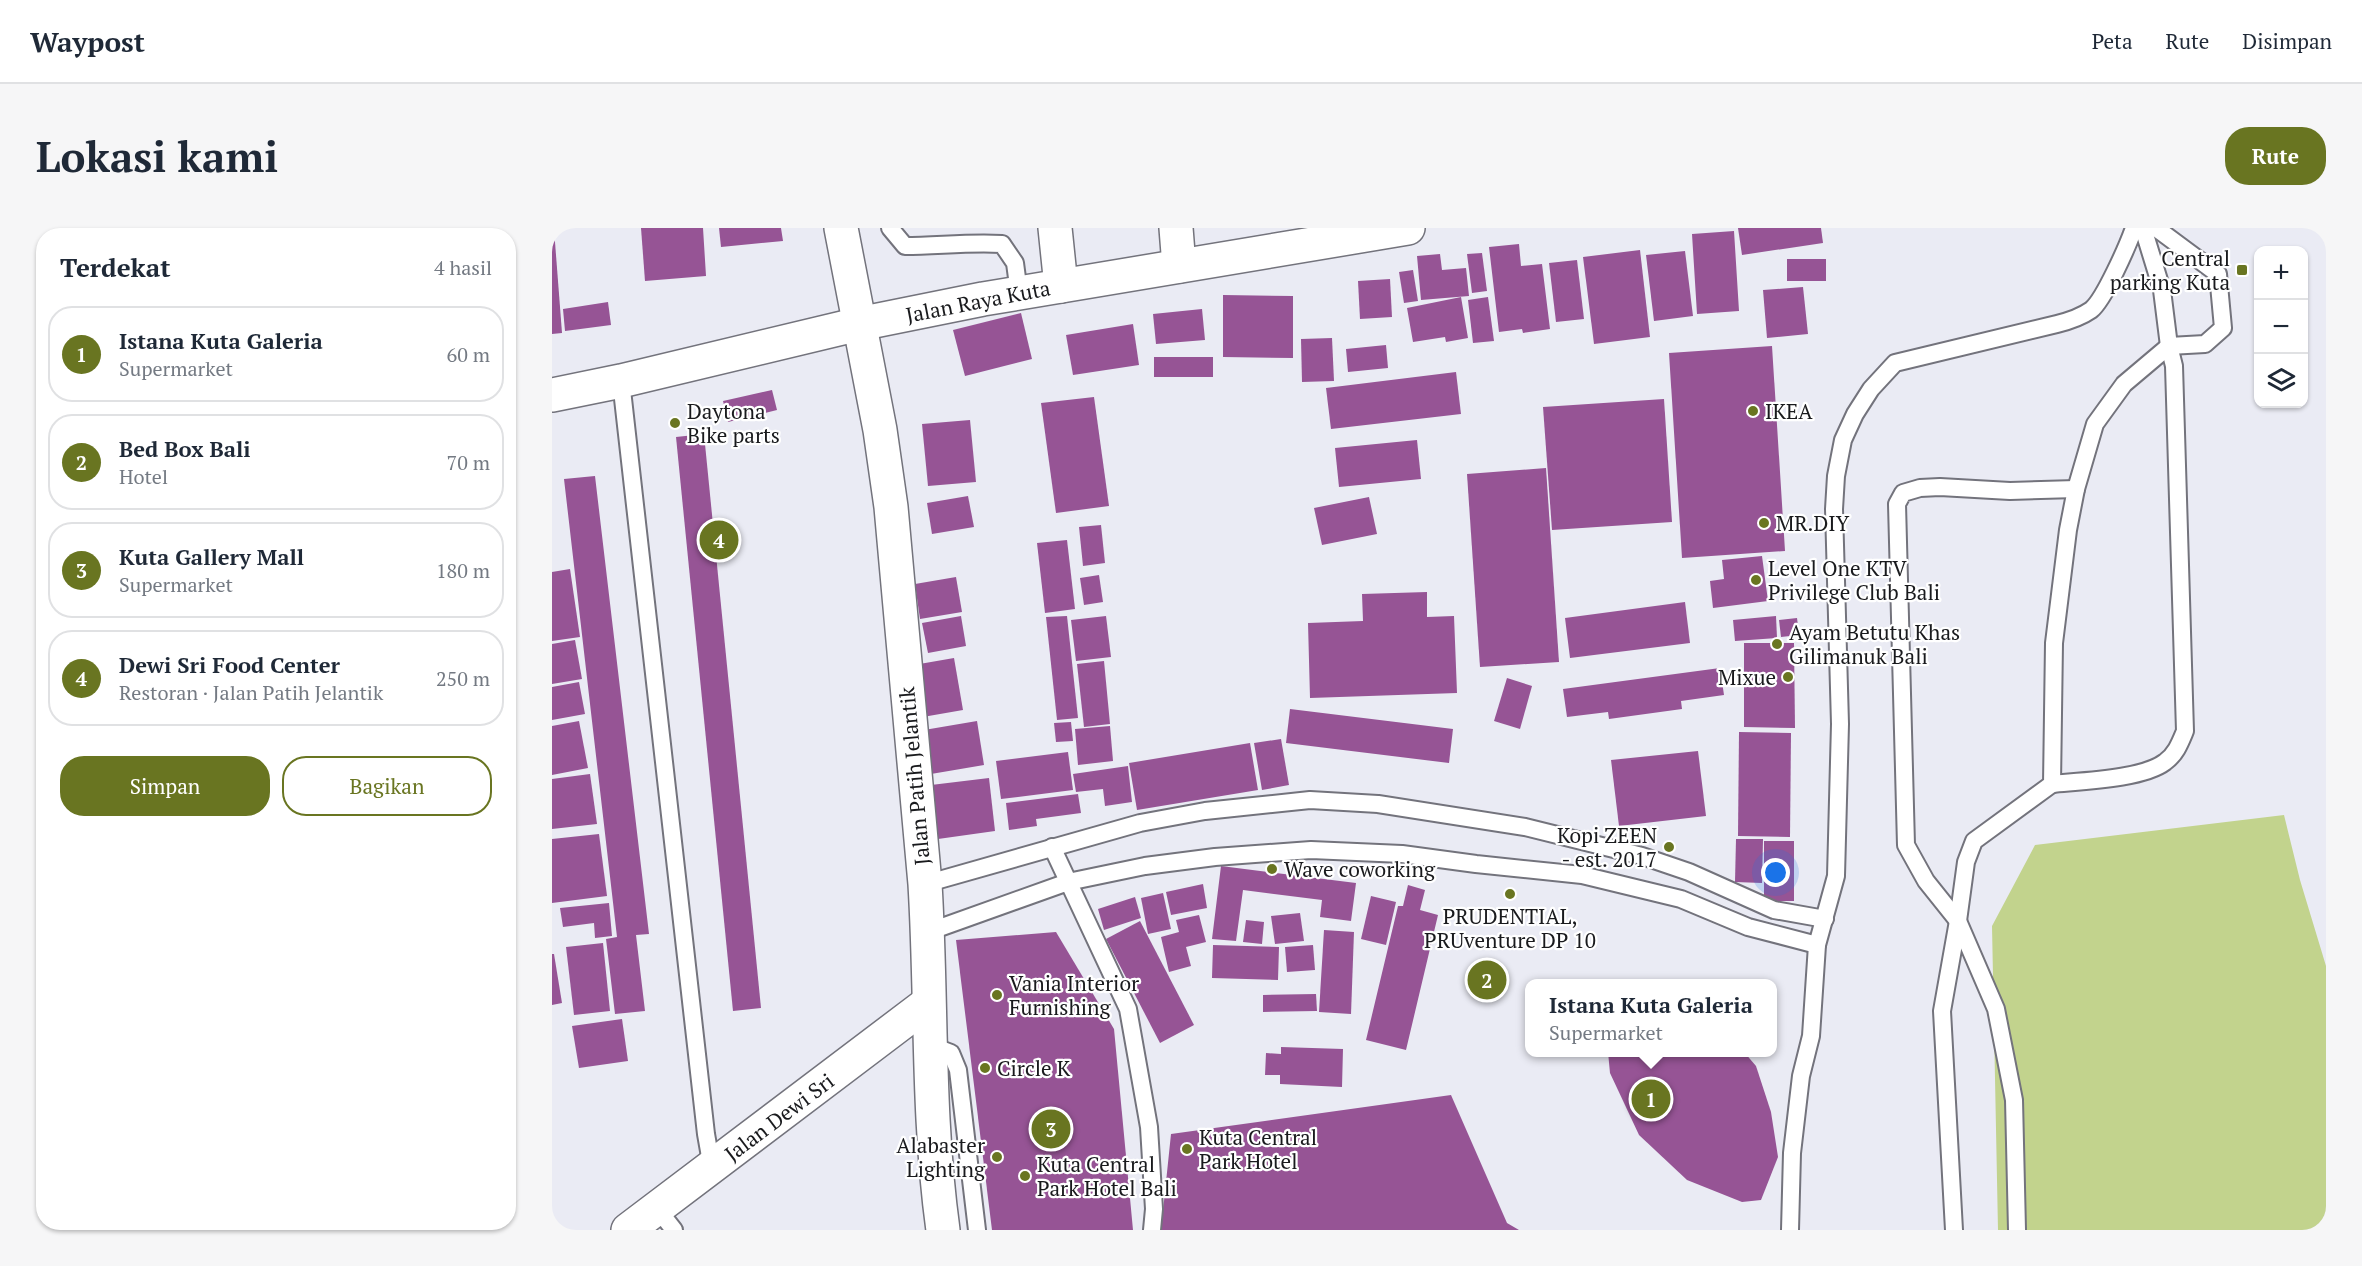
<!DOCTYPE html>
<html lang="id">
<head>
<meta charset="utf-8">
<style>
  :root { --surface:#fff; --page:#f6f6f7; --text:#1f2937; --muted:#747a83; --line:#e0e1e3; --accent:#697521 }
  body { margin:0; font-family:"PT Serif",serif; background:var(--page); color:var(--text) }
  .controls { position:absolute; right:18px; top:18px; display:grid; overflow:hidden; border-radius:12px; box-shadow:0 2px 4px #0004 }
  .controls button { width:54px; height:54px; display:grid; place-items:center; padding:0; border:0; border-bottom:2px solid var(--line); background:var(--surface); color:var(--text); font:30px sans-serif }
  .you { position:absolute; left:1224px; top:645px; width:21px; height:21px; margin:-15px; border:4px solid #fff; border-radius:50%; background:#1a73e8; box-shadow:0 0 0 9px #1a73e833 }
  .badge { display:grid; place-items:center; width:39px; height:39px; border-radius:50%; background:var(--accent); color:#fff; font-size:20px; font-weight:700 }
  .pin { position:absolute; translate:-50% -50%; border:3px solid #fff; box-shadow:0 2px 6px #0006 }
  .popup { position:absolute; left:973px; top:751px; width:252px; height:78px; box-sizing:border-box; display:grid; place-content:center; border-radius:12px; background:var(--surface); filter:drop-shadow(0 2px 4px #0005); font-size:20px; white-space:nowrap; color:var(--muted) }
  .popup b { font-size:22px; color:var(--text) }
  .popup::after { content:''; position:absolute; left:50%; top:100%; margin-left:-12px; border:12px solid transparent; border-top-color:var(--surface) }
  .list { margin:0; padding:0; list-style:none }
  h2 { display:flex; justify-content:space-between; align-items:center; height:78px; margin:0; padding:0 24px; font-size:26px }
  h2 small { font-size:20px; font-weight:400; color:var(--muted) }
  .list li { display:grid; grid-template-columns:39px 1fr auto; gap:18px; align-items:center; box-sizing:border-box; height:96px; margin:0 12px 12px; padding:0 12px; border:2px solid var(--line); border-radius:24px }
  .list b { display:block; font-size:22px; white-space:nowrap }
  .list p { margin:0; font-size:20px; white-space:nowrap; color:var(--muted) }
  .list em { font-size:20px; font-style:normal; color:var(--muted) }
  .actions { display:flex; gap:12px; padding:18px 24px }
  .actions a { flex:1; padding:14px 0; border:2px solid var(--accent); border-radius:24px; text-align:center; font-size:21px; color:var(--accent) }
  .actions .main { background:var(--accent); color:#fff }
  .icon { flex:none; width:33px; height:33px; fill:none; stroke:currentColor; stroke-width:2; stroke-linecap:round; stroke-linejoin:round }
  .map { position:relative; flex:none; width:1774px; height:1002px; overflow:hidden; border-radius:24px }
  header { display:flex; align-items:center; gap:36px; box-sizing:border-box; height:84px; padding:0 30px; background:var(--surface); border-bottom:2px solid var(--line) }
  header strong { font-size:28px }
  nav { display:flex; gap:33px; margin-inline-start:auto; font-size:21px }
  .intro { display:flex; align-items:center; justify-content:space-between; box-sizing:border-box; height:144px; padding:0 36px }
  h1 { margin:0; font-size:42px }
  .button { padding:15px 27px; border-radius:24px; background:var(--accent); color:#fff; font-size:21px; font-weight:700 }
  main { display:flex; gap:36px; padding:0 36px }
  aside { flex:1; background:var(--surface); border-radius:24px; box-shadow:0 2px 4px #0004 }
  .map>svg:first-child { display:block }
</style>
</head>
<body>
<header>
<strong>Waypost</strong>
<nav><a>Peta</a><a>Rute</a><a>Disimpan</a></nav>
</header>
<div class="intro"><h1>Lokasi kami</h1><a class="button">Rute</a></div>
<main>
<aside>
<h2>Terdekat<small>4 hasil</small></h2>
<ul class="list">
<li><span class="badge">1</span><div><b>Istana Kuta Galeria</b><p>Supermarket</p></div><em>60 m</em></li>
<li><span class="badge">2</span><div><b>Bed Box Bali</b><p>Hotel</p></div><em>70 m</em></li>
<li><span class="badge">3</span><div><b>Kuta Gallery Mall</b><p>Supermarket</p></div><em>180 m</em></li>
<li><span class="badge">4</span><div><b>Dewi Sri Food Center</b><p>Restoran · Jalan Patih Jelantik</p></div><em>250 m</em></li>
</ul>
<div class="actions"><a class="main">Simpan</a><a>Bagikan</a></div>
</aside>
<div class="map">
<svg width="1774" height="1002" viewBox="0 0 1774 1002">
  <rect width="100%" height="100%" fill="#eaebf4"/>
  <path fill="#c2d38d" d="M1732,587L1748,652L1774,738V1002H1446L1440,698L1483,617Z"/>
  <g fill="#965495">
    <path d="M89,0H151L154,48L93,53Z"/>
    <path d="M167,0H229L231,13L169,19Z"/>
    <path d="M1186,0H1269L1271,15L1190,27Z"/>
    <path d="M0,1H2L10,105L0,106Z"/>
    <path d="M1182,3L1187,83L1145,86L1140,6Z"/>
    <path d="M967,16L969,38L990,36L998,101L971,105L970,101L947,104L937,19Z"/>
    <path d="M1088,22L1098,109L1042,116L1031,29Z"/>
    <path d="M1133,23L1141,88L1102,93L1094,27Z"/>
    <path d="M930,25L935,63L920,65L915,26Z"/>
    <path d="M888,26L890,42L914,40L917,68L869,72L865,28Z"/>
    <rect x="1235" y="31" width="39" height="22"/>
    <path d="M1025,32L1032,91L1004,94L997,35Z"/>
    <path d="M861,42L866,73L852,75L847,44Z"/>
    <path d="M838,51L840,89L808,91L806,53Z"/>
    <path d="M1251,59L1256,106L1215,110L1211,62Z"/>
    <path d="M671,67L741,68V130L671,129Z"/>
    <path d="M909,69L916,110L894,114L893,109L861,114L855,80Z"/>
    <path d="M936,69L942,113L921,115L916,72Z"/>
    <path d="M56,74L59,97L13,103L11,81Z"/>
    <path d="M650,81L653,112L604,116L601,86Z"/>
    <path d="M469,85L480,131L413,148L401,102Z"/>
    <path d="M581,96L587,137L521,147L514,107Z"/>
    <path d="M780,110L782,153L750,154L749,111Z"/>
    <path d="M834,117L836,140L796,144L794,121Z"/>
    <path d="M1220,118L1233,323L1130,330L1117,125Z"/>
    <rect x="602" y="129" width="59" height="20"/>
    <path d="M904,144L909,186L779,201L774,160Z"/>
    <path d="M220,162L225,182L176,194L171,173Z"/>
    <path d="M542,169L557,278L504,285L489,175Z"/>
    <path d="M1112,171L1120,294L1000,302L991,179Z"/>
    <path d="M418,192L424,254L376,258L370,196Z"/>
    <path d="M152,206L209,780L181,783L124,209Z"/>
    <path d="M865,212L869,251L787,259L783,220Z"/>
    <path d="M994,240L1007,434L928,439L915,246Z"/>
    <path d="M43,248L97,706L84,707L93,783L63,786L54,711L65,709L12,251Z"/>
    <path d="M416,268L422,299L380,306L375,275Z"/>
    <path d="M817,269L825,306L770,317L762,280Z"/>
    <path d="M549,297L553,335L531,338L527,299Z"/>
    <path d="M515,312L523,381L493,385L485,315Z"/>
    <path d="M1210,328L1216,373L1161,380L1158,353L1172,351L1170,332Z"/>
    <path d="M18,341L28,409L0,413V344Z"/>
    <path d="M547,347L551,374L532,377L528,350Z"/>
    <path d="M404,349L410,384L368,391L363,356Z"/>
    <path d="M875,364V389L902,388L905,465L758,470L756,395L811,393L810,366Z"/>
    <path d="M1133,374L1138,415L1018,430L1013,390Z"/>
    <path d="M409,388L414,418L376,425L370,395Z"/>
    <path d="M515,388L526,490L505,492L494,389Z"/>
    <path d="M554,388L559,429L524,433L519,392Z"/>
    <path d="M1224,388L1225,410L1183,413L1181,392Z"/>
    <path d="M1245,390L1247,407L1229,409L1227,392Z"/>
    <path d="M23,412L30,451L0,456V416Z"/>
    <path d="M1192,415H1242L1243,500L1192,499Z"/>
    <path d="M402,430L411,482L365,490L356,438Z"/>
    <path d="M552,433L558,496L532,499L525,436Z"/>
    <path d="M1168,440L1172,467L1129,473L1130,481L1057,491L1056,484L1015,489L1011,461Z"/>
    <path d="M955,450L980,458L968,501L942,493Z"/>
    <path d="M27,454L33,486L0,492V459Z"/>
    <path d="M738,481L901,501L897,535L734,515Z"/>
    <path d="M27,493L36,540L0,547V498Z"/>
    <path d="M425,493L432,537L379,546L372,502Z"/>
    <path d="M519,494L521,513L504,514L502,495Z"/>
    <path d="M558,498L561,533L526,537L523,501Z"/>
    <path d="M1187,504L1239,505L1238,609L1186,608Z"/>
    <path d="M729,511L737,557L710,562L702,515Z"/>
    <path d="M698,515L706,562L585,582L577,535Z"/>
    <path d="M1146,523L1154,588L1067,598L1059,532Z"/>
    <path d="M516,524L521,562L449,571L444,533Z"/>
    <path d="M576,538L580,574L553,578L551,561L524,564L521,546Z"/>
    <path d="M38,546L45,596L0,601V551Z"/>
    <path d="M437,550L443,603L386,611L379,557Z"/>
    <path d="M526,566L529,585L484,591L485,598L457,602L454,575Z"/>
    <path d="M47,606L55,668L0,675V611Z"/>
    <path d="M1184,611H1211L1210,655L1183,654Z"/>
    <rect x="1212" y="613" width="30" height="60"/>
    <path d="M669,638L804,655L799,693L768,689L770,672L691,662L684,713L660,711Z"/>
    <path d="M651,656L655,680L619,687L614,664Z"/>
    <path d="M856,657L873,662L868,682L886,687L854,822L814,812L846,678H851Z"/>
    <path d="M611,665L619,701L596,706L589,670Z"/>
    <path d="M819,668L844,674L834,717L809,711Z"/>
    <path d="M583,669L589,690L552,702L546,681Z"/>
    <path d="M57,675L60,708L43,710L42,695L11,699L8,680Z"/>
    <path d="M748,685L752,713L723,716L719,688Z"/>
    <path d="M647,687L654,714L634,719L639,738L617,744L609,709L627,704L624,692Z"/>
    <path d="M694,692L712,694L710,716L691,714Z"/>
    <path d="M588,693L642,797L608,815L554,711Z"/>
    <path d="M772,702L802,704L799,786L767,784Z"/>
    <path d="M504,704L562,801L581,1002H440L404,712Z"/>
    <path d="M51,715L58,783L22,787L14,719Z"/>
    <path d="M661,717L727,719L726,752L660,750Z"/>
    <path d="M761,717L763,742L735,744L733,719Z"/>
    <path d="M0,726H2L10,775L0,777Z"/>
    <path d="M764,766L765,783L711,784V767Z"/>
    <path d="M70,791L76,833L27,840L20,798Z"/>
    <path d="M729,819L791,821L790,859L728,856V847H713L714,825L729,826Z"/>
    <path d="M1056,824H1192L1204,838L1219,884L1226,929L1209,972L1190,974L1135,952L1087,907L1058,845Z"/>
    <path d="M899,867L955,995L967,1002H609L619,906Z"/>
  </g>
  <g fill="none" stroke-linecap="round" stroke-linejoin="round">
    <g stroke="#73737c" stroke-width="20">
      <g id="service">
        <path d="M338,0L353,18C385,18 417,14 450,16L463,35L467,65"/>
        <path d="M69,153L154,906L160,940"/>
        <path d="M1500,556C1530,553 1591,551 1613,534C1624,526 1628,515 1633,503L1622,138L1617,118L1610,62L1591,0"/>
        <path d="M500,619L576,781L597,899L602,981L600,1002"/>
        <path d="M373,656L588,595L653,583L758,572L826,576L973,599L1090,628L1137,644L1222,682L1273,691"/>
        <path d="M376,704L516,654L593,638L663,629L759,622L850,626L924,636L1030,647L1129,671L1196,699L1265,717"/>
        <path d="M378,817L399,825L406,842L425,1002"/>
        <path d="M104,979L122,1002"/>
        <path d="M1238,1002L1240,925L1249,848L1259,808L1265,717L1284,648L1288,496L1282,281L1284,248L1291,212L1303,186L1319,161L1343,135L1505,96C1517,93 1529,89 1539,82C1552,72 1576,17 1582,0"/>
        <path d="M1402,1002L1390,783L1406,693L1414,634L1422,613L1500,556L1502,415L1516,302L1524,261L1543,196L1572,156L1617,118L1653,116L1671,100L1666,46L1604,0"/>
        <path d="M1465,1002L1462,872L1444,781L1406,693L1374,653L1354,617L1345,276L1351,265L1368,260L1388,259L1458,263L1524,261"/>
      </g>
    </g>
    <g stroke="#73737c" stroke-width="36">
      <g id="minor">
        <path d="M503,0L509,58"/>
        <path d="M624,0L627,38"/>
      </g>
    </g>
    <g stroke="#73737c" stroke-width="36">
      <g id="tertiary">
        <path d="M289,0L328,202L339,279L373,656C380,771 375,887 391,1002"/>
        <path d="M76,1002L376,775"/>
      </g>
    </g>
    <g stroke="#73737c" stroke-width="36">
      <path id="secondary" d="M0,167L69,153L307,96L431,71L856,0"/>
    </g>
    <use href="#service" stroke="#fff" stroke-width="16"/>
    <use href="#minor" stroke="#fff" stroke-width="33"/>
    <use href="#tertiary" stroke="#fff" stroke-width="33"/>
    <use href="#secondary" stroke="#fff" stroke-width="33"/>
  </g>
  <g fill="#697521" stroke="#fff" stroke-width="2">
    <rect x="1684" y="36" width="12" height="12" rx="3"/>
    <circle cx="1201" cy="183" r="6"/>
    <circle cx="123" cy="195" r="6"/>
    <circle cx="1212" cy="295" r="6"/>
    <circle cx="1204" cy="352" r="6"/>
    <circle cx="1225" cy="416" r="6"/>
    <circle cx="1236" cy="449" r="6"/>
    <circle cx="1117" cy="619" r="6"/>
    <circle cx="720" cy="641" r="6"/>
    <circle cx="958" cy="666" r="6"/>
    <circle cx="445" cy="767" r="6"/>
    <circle cx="433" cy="840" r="6"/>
    <circle cx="635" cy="921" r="6"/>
    <circle cx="445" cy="929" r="6"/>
    <circle cx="473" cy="948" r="6"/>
  </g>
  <g text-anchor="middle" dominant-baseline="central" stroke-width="4.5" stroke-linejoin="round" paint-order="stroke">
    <g font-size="21" fill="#191a1d" stroke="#fff" text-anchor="start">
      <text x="1678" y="30" text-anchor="end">Central<tspan x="1678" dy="24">parking Kuta</tspan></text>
      <text x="135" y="183">Daytona<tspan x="135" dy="24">Bike parts</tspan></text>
      <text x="1213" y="183">IKEA</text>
      <text x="1224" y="295">MR.DIY</text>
      <text x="1216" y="340">Level One KTV<tspan x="1216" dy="24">Privilege Club Bali</tspan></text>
      <text x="1237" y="404">Ayam Betutu Khas<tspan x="1237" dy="24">Gilimanuk Bali</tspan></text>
      <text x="1224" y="449" text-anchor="end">Mixue</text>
      <text x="1105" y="607" text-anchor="end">Kopi ZEEN<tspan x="1105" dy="24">- est. 2017</tspan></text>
      <text x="732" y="641">Wave coworking</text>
      <text x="958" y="688" text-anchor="middle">PRUDENTIAL,<tspan x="958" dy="24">PRUventure DP 10</tspan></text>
      <text x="457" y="755">Vania Interior<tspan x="457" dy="24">Furnishing</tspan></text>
      <text x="445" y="840">Circle K</text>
      <text x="647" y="909">Kuta Central<tspan x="647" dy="24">Park Hotel</tspan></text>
      <text x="433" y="917" text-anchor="end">Alabaster<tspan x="433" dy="24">Lighting</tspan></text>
      <text x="485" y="936">Kuta Central<tspan x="485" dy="24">Park Hotel Bali</tspan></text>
    </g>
    <g font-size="21" fill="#191a1d" stroke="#fff">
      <text transform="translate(426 73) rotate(-11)">Jalan Raya Kuta</text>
      <text transform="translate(362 548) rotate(-95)">Jalan Patih Jelantik</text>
      <text transform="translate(227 889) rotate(-37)">Jalan Dewi Sri</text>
    </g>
  </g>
</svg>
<div class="controls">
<button>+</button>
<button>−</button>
<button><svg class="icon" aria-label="layers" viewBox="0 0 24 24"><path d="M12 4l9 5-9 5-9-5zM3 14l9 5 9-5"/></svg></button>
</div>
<div class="you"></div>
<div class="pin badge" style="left:1099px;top:871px">1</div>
<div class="popup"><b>Istana Kuta Galeria</b>Supermarket</div>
<div class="pin badge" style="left:935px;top:752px">2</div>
<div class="pin badge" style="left:499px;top:901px">3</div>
<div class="pin badge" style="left:167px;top:312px">4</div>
</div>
</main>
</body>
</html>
